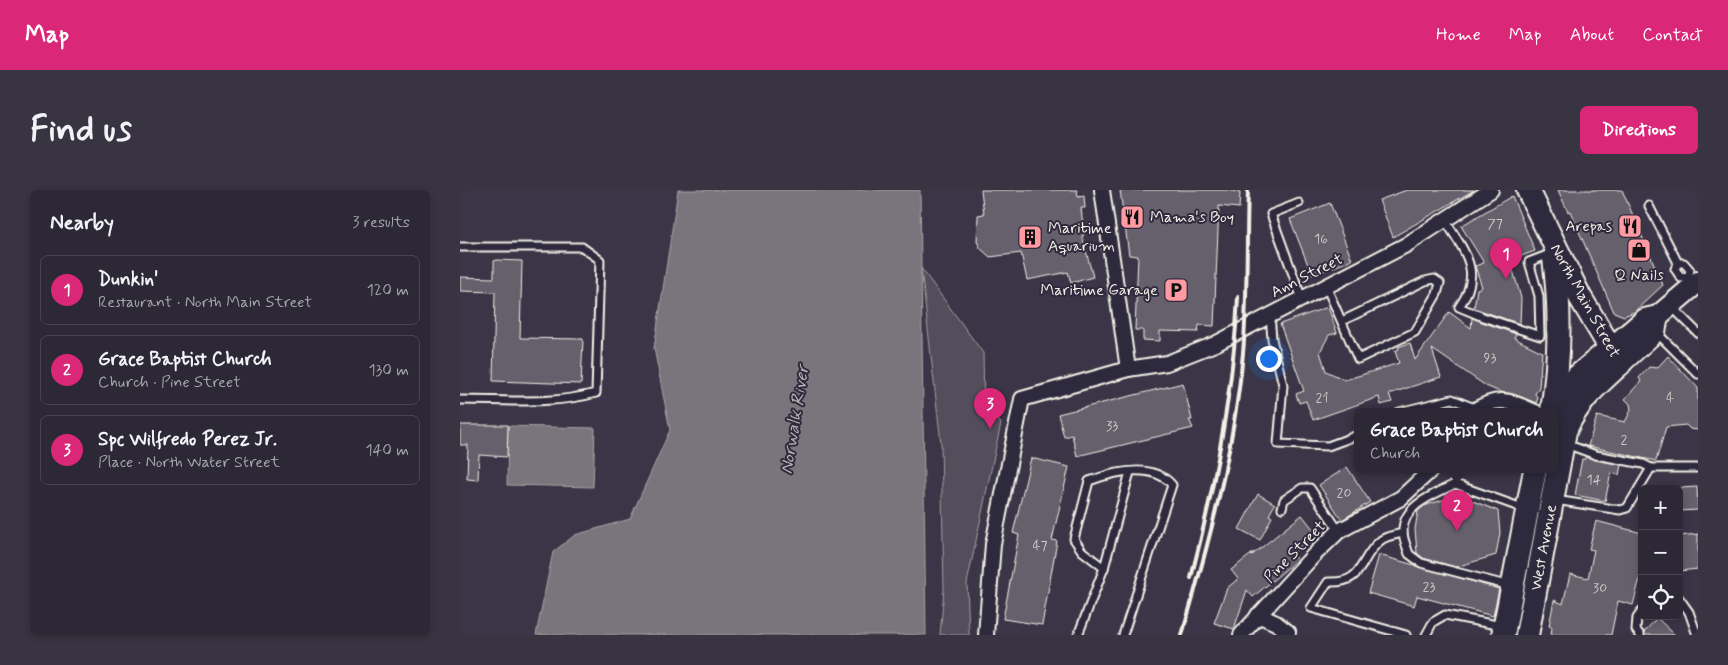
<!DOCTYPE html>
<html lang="en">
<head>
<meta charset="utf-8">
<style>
  :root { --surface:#2c2835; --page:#383441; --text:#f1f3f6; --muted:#a6a6ad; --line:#484450; --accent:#db2777 }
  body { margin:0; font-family:Mynerve,sans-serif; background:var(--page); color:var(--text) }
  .controls { position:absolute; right:15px; bottom:15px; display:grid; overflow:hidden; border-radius:8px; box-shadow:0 2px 8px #0003 }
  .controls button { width:45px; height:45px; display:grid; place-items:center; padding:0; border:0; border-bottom:1px solid var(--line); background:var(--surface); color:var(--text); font:25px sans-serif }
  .you { position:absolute; left:808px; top:168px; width:18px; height:18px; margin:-12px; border:4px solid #fff; border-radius:50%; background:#1a73e8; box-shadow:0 0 0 8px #1a73e833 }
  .badge { display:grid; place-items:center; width:32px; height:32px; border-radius:50%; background:var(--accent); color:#fff; font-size:16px; font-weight:700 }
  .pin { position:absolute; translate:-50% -41px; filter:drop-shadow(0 1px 2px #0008) }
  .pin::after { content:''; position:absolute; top:26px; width:18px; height:15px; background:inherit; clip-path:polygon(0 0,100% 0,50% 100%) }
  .popup { position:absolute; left:894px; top:218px; width:205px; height:65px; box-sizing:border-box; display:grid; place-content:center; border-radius:8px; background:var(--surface); filter:drop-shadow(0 1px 4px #0005); font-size:16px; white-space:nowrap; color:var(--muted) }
  .popup b { font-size:19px; color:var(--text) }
  .popup::after { content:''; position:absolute; left:50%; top:100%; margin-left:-10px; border:10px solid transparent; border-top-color:var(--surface) }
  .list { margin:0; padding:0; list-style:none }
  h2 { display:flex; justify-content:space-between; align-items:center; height:65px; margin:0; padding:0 20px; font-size:21px }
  h2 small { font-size:16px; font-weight:400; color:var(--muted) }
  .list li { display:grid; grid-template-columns:32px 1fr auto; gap:15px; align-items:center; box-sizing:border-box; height:70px; margin:0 10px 10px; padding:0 10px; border:1px solid var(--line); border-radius:8px }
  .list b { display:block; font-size:19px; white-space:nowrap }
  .list p { margin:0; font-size:16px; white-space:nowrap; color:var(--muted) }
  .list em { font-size:16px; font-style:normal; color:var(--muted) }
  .icon { flex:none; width:28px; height:28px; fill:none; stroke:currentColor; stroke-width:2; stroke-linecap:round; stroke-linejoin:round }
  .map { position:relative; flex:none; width:1238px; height:445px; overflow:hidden; border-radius:8px }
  header { display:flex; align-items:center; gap:30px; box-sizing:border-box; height:70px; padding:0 25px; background:var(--accent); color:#fff }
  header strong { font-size:24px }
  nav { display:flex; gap:28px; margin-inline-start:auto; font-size:18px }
  .intro { display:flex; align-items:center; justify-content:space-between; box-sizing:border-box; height:120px; padding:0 30px }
  h1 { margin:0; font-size:35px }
  .button { padding:12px 22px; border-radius:8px; background:var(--accent); color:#fff; font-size:18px; font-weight:700 }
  main { display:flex; gap:30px; padding:0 30px }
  aside { flex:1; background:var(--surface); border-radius:8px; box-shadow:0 2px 8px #0003 }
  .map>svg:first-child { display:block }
</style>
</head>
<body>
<header>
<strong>Map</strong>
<nav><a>Home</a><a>Map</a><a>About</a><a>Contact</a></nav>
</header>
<div class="intro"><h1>Find us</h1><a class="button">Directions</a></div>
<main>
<aside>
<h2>Nearby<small>3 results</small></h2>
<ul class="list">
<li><span class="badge">1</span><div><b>Dunkin'</b><p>Restaurant · North Main Street</p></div><em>120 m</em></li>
<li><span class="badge">2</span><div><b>Grace Baptist Church</b><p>Church · Pine Street</p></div><em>130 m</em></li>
<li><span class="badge">3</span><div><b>Spc Wilfredo Perez Jr.</b><p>Place · North Water Street</p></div><em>140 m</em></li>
</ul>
</aside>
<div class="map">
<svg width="1238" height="445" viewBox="0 0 1238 445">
  <rect width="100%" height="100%" fill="#3b3647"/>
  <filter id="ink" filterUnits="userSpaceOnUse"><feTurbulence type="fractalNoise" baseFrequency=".02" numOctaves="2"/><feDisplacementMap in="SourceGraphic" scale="10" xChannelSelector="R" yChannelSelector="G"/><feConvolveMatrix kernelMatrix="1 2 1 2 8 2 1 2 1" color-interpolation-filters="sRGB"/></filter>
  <g filter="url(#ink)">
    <path fill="#534e5c" stroke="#a4a0a2" d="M461,78L523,163L524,218L541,233L507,393L509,445H480L484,399L481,253Z"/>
    <g fill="#78747b" stroke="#aaa6a7">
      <path d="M218,0H460L466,445H76L93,362L115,345L170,329L210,240L194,158Z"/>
      <path d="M48,236L135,238L133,297L47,295Z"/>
    </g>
    <g fill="#65616c" stroke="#f4f1e8">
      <path d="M521,0H617L618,7L624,6L625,18H621L624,45L622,46L633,87L611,93L608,82L567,90L561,63L530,67L520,58L517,51L518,25L524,24Z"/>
      <path d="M660,0H768L780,3L779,18L759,16L754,136L739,135L738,142L700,141V151L683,150V140H675L678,66L669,65Z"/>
      <path d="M947,0H1014L933,47L919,10Z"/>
      <path d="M1098,0H1162L1203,95L1174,122L1164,126L1154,122L1110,21L1108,22Z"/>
      <path d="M1052,6L1075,61L1050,70L1061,108L1060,134L1014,118L1017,99L1022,97L1015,76L1024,73L1001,36Z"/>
      <path d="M870,13L892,70L852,85L830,29Z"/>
      <path d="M37,70L62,71L60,148L123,149L121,194L33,191L35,102L0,101V87L34,88V71Z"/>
      <path d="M868,117L877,143L869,145L860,162L866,181L885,190L939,173L935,161L939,159L938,157L950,153L955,170L989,122L1011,138L1012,128L1056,144L1054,148L1082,162L1079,197L1075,204L1078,208L1076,213L1053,204L1040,202L1026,196L972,159L981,187L929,204L932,212L921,215L919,207L853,230L846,211L839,213L836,204L844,201L820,134Z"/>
      <path d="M1208,166L1238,198V240L1230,239L1226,235L1206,237L1196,271L1128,256L1137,226L1165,232L1171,220L1170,214L1165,209L1181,191L1179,188L1189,177L1197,178Z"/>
      <path d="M723,193L732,230H729L733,238L617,266L612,245L604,247L598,224Z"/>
      <path d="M0,235H48L47,267L19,265L18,290L7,289L8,255H0Z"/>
      <path d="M1126,267L1161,275L1159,285L1151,283L1145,311L1115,305L1122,269H1125Z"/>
      <path d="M571,268L609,277L592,350L597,351L582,435L543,429L559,345L553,343Z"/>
      <path d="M887,277L910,312L882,330L859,295Z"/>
      <path d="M1237,297L1238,320L1219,321V298Z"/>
      <path d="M798,304L815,314L809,325L812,327L800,350L779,339Z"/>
      <path d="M998,305L1038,321L1040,343L1036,365L996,377L963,368L957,363L955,339L958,321L964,316Z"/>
      <path d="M842,325L857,344L832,364L837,370L793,407L787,400L774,439L754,433L767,398L778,389L771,380L794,362L791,366Z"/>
      <path d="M1136,331L1182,343V380L1173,415L1158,411L1151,445H1091L1092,437L1089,436L1094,410L1103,414L1110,384L1128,388L1134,360L1129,359Z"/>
      <path d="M1238,344V379L1219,381V346Z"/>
      <path d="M919,365L1039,399L1033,426L957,406L954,416L908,403Z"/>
      <path d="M1197,428L1215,445H1185L1184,442Z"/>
    </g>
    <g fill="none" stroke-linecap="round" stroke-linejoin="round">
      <g stroke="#f4f1e8" stroke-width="11">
        <g id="service">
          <path d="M839,13L811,24L842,109"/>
          <path d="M1189,16L1218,73L1215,79L1221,88L1228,87"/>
          <path d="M985,30C1004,61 1024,82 999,117L1023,127L1080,146L1079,106L1069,72L1090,64"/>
          <path d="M0,57H122L140,70L136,203C92,215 45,210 0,210"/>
          <path d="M1218,73H1224L1230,80L1228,87"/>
          <path d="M866,96L898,169L955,142L977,104L980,93L974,89L965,91L882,131"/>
          <path d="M1211,116L1238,143"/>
          <path d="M810,125L812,149L823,195L818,254L868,256L898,245"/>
          <path d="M1196,142L1238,184"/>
          <path d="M939,222L992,209L1017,219"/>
          <path d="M974,222L981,212"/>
          <path d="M1191,278H1238"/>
          <path d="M1095,310L1160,320L1167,318L1191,278L1183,274L1136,265L1106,254"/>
          <path d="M822,318L824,310L842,298H850L879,341"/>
          <path d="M943,343C936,345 925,346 920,351C898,369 905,394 868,392L851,418L946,445"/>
          <path d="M644,378L670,282"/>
          <path d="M1050,396L961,373L949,364C947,357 943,349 943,342C942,315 975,304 995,294L1065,319"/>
          <path d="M1219,408L1229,422L1237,445"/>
          <path d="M618,445L644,378L622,361L614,349L629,291C654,282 693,272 712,295L663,445"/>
          <path d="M966,445L973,432L985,425L1042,436"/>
          <path d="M1180,445L1176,440L1177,428L1182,421"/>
        </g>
      </g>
      <g stroke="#f4f1e8" stroke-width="18">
        <g id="minor">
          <path d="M642,0L668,179"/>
          <path d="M1012,222C1038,205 1048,210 1075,222"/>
          <path d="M798,425L816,433L828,442L827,445"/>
          <path d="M526,445L533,354L562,209L668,179L707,173L755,154L946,55L1031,0"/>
          <path d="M781,445L854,365L879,341L941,308L971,280"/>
        </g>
      </g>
      <g stroke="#f4f1e8" stroke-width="24">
        <g id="secondary">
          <path d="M1151,158L1185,129L1198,126"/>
          <path d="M1160,174L1195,142L1198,126L1238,92"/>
        </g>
      </g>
      <g stroke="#f4f1e8" stroke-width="26">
        <g id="primary">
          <path d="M1094,217L1118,186L1151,158"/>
          <path d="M1092,221C1100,169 1101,120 1094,68"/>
          <path d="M1043,445L1075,280"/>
          <path id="s1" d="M1067,445L1105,241C1117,212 1138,194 1160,174L1120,107L1068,0"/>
        </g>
      </g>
      <use href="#service" stroke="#2f2a3d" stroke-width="7"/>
      <use href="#minor" stroke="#2f2a3d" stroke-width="14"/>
      <use href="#secondary" stroke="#2f2a3d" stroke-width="20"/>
      <use href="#primary" stroke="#2f2a3d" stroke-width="22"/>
      <g stroke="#f4f1e8" stroke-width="4">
        <path d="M731,388C755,296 773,202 778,107"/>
        <path d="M722,445C749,353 774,260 783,163C788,109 786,54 788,0"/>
      </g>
    </g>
  </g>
  <defs>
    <g id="restaurant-square" transform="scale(1.25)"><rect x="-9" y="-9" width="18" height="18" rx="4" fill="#ff9aa2" stroke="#2f2a3d"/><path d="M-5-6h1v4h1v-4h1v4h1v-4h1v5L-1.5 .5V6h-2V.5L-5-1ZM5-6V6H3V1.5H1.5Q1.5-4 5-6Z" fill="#111"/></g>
    <g id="building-square" transform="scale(1.25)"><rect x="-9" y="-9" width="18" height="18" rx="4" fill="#ff9aa2" stroke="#2f2a3d"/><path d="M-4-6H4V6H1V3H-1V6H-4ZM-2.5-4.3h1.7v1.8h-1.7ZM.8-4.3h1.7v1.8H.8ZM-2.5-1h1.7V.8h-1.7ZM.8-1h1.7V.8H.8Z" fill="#111"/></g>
    <g id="shop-square" transform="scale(1.25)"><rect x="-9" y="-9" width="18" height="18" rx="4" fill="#ff9aa2" stroke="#2f2a3d"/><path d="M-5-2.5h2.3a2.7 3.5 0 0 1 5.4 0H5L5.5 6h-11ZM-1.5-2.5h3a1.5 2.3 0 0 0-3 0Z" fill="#111"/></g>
    <g id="parking-square" transform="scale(1.25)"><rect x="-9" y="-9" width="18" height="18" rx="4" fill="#ff9aa2" stroke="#2f2a3d"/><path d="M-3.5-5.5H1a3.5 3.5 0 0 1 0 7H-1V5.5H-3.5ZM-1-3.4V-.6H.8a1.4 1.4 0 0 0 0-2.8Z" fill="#111"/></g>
  </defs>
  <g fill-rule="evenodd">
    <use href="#restaurant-square" x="672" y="27"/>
    <use href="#restaurant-square" x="1170" y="36"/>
    <use href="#building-square" x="570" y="47"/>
    <use href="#shop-square" x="1179" y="60"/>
    <use href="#parking-square" x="716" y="100"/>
  </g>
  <g text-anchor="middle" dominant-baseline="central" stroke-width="4" stroke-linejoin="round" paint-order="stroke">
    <g font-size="14" fill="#d0cdc9">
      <text x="1035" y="34">77</text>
      <text x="861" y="49">16</text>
      <text x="1030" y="168">93</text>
      <text x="862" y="208">21</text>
      <text x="1210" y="208">4</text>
      <text x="652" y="236">33</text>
      <text x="1164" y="250">2</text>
      <text x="1134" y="290">14</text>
      <text x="884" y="303">20</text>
      <text x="580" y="356">47</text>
      <text x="969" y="397">23</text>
      <text x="1140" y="398">30</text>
    </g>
    <g font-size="16" fill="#f4f1e8" stroke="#2f2a3d" text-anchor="start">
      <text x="690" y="27">Mama's Boy</text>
      <text x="1152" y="36" text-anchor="end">Arepas</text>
      <text x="588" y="38">Maritime<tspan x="588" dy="18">Aquarium</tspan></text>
      <text x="1179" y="85" text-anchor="middle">Q Nails</text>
      <text x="698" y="100" text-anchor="end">Maritime Garage</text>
    </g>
    <g font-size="16" fill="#f4f1e8" stroke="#2f2a3d">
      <text transform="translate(847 86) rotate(-27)">Ann Street</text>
      <text transform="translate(1125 111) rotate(61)">North Main Street</text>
      <text stroke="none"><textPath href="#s1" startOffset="89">West Avenue</textPath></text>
      <text transform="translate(835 362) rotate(-45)">Pine Street</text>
    </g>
    <g font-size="18" font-style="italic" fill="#b6b2b2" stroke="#2f2a3d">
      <text transform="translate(335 230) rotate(-81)">Norwalk River</text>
    </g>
  </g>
</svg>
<div class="controls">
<button>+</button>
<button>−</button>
<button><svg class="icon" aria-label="locate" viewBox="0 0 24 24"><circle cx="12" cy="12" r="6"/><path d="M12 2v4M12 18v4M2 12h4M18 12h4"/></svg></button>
</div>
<div class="you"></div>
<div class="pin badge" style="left:1046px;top:89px">1</div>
<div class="pin badge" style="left:997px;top:341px">2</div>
<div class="popup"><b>Grace Baptist Church</b>Church</div>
<div class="pin badge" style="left:530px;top:239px">3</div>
</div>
</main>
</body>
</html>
